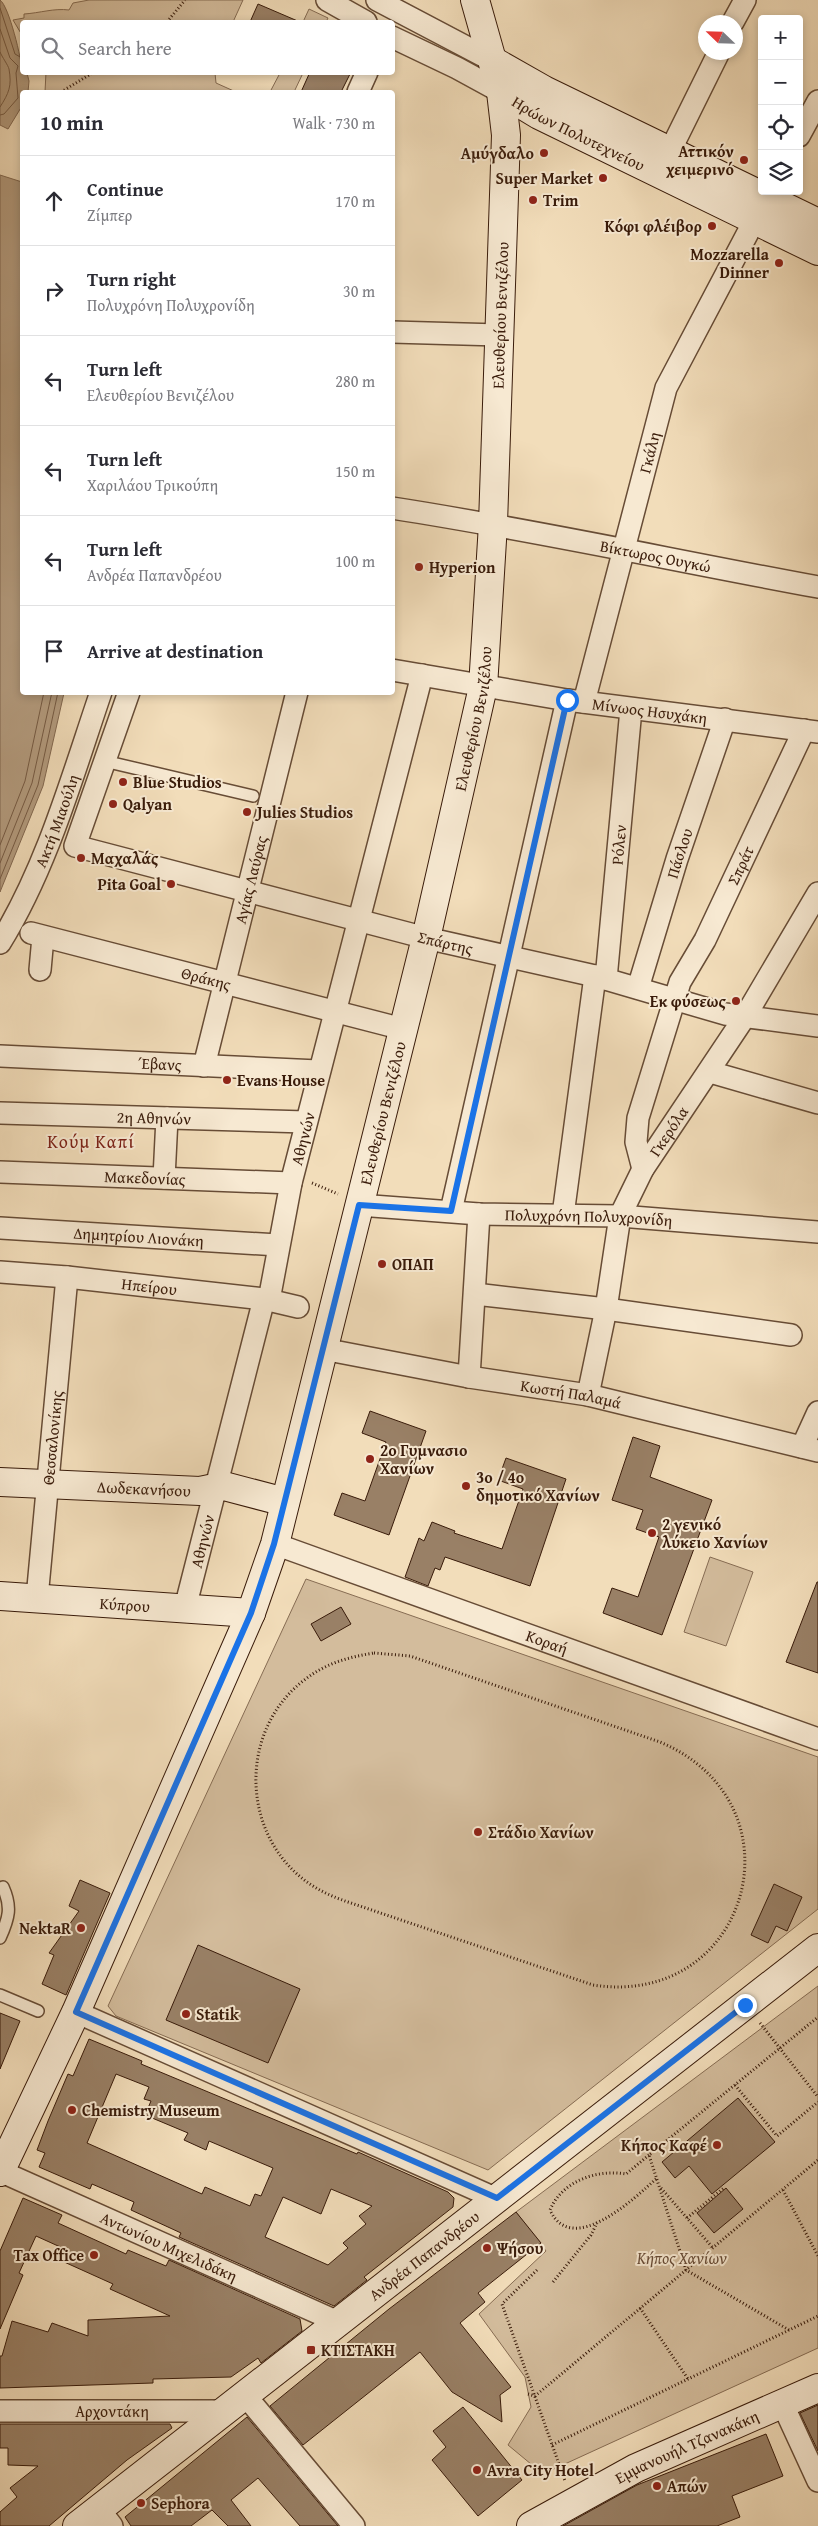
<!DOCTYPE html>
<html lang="en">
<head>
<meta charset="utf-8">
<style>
  :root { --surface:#fff; --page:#f7f7f7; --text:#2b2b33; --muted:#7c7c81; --line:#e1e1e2 }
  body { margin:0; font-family:"Gentium Book Plus",serif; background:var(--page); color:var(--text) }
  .controls { position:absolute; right:15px; top:15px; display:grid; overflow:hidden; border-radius:5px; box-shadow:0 2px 8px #0003 }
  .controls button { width:45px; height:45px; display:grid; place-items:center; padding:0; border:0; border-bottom:1px solid var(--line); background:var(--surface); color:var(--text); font:25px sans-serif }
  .compass { position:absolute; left:698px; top:15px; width:45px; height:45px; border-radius:50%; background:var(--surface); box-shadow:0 2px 8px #0003; rotate:293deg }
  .stop { position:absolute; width:15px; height:15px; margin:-11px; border:4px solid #1a73e8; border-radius:50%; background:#fff }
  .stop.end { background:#1a73e8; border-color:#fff; box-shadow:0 1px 5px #0008 }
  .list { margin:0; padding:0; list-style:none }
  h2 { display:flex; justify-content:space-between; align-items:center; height:65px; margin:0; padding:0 20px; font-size:21px }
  h2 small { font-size:16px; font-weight:400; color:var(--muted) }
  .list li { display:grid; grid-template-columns:32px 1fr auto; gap:15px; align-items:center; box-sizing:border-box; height:90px; padding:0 20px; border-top:1px solid var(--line) }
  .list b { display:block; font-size:19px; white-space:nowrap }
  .list p { margin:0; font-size:16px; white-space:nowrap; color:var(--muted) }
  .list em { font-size:16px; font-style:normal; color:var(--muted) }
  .icon { flex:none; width:28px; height:28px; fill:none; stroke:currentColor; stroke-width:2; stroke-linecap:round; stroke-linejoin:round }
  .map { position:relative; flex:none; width:818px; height:2526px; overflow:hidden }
  .search { position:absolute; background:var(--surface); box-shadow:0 2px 8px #0003; left:20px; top:20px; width:375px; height:55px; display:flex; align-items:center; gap:12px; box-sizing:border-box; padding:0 18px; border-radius:5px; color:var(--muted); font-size:19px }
  .panel { position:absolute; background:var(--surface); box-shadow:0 2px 8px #0003; left:20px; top:90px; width:375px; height:605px; border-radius:5px }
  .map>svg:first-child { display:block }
</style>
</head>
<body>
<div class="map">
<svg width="818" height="2526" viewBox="0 0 818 2526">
  <rect width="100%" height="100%" fill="#f2ddba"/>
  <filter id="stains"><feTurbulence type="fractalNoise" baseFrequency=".004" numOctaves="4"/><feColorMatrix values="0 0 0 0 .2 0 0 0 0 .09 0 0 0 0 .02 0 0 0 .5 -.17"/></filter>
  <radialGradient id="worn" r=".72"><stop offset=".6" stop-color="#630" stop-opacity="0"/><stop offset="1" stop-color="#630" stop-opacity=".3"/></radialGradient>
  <g fill="#d3bc9c" stroke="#866c53">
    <path d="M89,0H243L233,22H22V35L13,20L24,18V14C40,13 54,8 69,10L73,3Z"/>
    <path d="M309,9L328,18L326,22H303Z"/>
    <path d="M46,72L215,73L216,83L236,92H45Z"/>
    <path d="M280,73H303L294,92H270Z"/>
    <path d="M710,1557L753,1572L726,1646L684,1632Z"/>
    <path d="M306,1579L818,1757V1909L488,2170L116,2016L108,2006Z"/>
    <path d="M818,1986V2348L543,2474L508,2445L531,2407L525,2377L479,2314L546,2251L516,2212Z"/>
  </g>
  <g fill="#b39b7e" stroke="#826850">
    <path d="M0,0C9,6 22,60 22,72L27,73L29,81L28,92H22V106L8,129L0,125Z"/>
    <path d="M0,175L22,182V692L64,693L43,786L0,892Z"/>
  </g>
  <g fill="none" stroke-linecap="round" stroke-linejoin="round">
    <g stroke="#765b44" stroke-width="1">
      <path d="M0,8L15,54L22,58"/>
      <path d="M0,29L10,58L18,66L16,73L18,98L4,114L0,115"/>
      <path d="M0,52C2,57 8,65 9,69C12,86 9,93 0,107"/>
      <path d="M0,845L25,781L44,692"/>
      <path d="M0,863L32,783L52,692"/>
      <path d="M0,879L38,785L58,692"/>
    </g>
  </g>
  <g fill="#998066" stroke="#391b0a" fill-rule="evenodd">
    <path d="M258,4L300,22H250Z"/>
    <path d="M310,72H351L341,92H301Z"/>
    <path d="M370,1411L426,1431L389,1535L334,1515L342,1493L365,1501L386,1442L362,1433Z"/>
    <path d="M633,1437L660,1446L650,1477L712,1500L662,1635L603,1613L612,1588L638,1597L659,1537L636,1529L643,1510L612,1500Z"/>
    <path d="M506,1458L566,1479L530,1586L445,1557L440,1570L435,1568L428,1586L405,1577L419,1538L424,1541L432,1522L455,1531L454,1533L502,1549L523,1489L498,1480Z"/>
    <path d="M817,1582H818V1673L786,1662Z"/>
    <path d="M341,1607L351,1624L321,1641L311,1624Z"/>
    <path d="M80,1880L110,1893L66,1995L42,1984L54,1955L49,1953L79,1911L69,1906Z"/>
    <path d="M774,1884L802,1897L787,1931L776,1926L768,1943L751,1935Z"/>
    <path d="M198,1945L300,1989L268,2063L166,2020Z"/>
    <path d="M0,2013L20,2021L0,2069Z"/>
    <path d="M89,2039L142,2061L141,2064L357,2154L358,2152L448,2192L454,2198L453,2207L364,2277L367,2280L334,2306L179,2237L181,2233L131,2210L134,2202L92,2184L90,2189L39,2167L45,2153L37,2150L48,2121L68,2074L73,2076ZM116,2074L149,2087L144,2099L151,2101L145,2115L188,2133L184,2140L206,2150L209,2141L273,2168L261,2196L255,2194L250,2206L205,2187L202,2194L87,2143ZM331,2189L372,2206L359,2216L366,2224L343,2243L348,2248L328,2265L265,2237L283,2197L321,2214Z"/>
    <path d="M738,2098L775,2142L712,2194L689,2166L675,2178L662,2162Z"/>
    <path d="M726,2188L743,2209L714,2233L697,2213Z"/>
    <path d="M23,2198L62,2215L58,2223L126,2254L128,2250L166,2266L169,2260L300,2319L302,2331L261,2363L258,2358L231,2377L153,2379V2383L0,2388V2356H2L12,2321L48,2332L52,2323L88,2336V2320L170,2316L110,2289L113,2284L62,2261L67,2250L36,2236L19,2273L23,2275L0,2329V2251Z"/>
    <path d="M516,2212L541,2243L478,2293L485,2302L460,2323L511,2387L500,2395L502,2422L452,2392L420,2352L303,2445L270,2406L389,2309Z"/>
    <path d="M818,2405V2451L800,2413Z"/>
    <path d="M463,2407L522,2480L478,2516L432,2460L446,2447L433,2431Z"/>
    <path d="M247,2417L338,2526H300L258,2478L231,2500L251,2526H228L212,2510L191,2526H131L125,2517Z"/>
    <path d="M0,2424H170L172,2428L127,2460L49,2526H0V2512L17,2497L10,2488L38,2466L8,2465V2448H0Z"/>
    <path d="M766,2434L783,2476L732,2496L740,2517L717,2526H563L637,2485Z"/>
  </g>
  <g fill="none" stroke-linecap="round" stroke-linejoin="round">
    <g stroke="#674c36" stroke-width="14">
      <g id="lane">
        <path d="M104,761L253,796"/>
        <path d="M0,1938C9,1918 12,1907 3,1887"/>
        <path d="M0,1995L38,2011"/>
      </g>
    </g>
    <g stroke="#674c36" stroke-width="24">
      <g id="street">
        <path d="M327,0L366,22"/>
        <path d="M377,0L493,61"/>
        <path d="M733,22L745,0"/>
        <path d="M392,37L457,68L501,92"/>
        <path d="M358,92L367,72"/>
        <path d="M799,136L818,101"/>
        <path d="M670,151L719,52"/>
        <path d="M392,332L499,335"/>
        <path id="s1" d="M392,508C535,530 676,561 818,587"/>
        <path id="s2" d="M392,670L567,700L818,732"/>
        <path id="s3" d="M129,692L75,846L426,938L595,976L725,1014L818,1026"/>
        <path id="s4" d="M584,702L666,388L762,206"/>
        <path id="s5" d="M31,933L403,1029"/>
        <path id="s6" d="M0,943C47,867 72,777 101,692"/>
        <path d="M40,970L43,937"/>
        <path id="s7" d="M606,979L631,709"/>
        <path id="s8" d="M638,988L677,859L725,719"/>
        <path id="s9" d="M0,1056L318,1071"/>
        <path id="s10" d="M204,1066L297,692"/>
        <path d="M710,1072L818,1103"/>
        <path id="s11" d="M0,1113L306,1122"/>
        <path id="s12" d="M643,1169L636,1142L638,1118L680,982L705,940L804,730"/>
        <path id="s13" d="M0,1172L291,1183"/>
        <path d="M164,1178L167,1118"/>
        <path id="s14" d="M359,1205L479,1214L620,1216L818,1232"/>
        <path d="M451,1211L567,700"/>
        <path d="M563,1215L595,976"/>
        <path id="s15" d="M0,1228L278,1245"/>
        <path id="s16" d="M0,1272L67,1277L264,1299L298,1307"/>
        <path d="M475,1294L606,1309L791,1335"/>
        <path id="s17" d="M269,1300L291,1183L422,675"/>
        <path id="s18" d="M323,1349L469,1377L588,1395L818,1451"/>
        <path d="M469,1377L479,1214"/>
        <path id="s19" d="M588,1395L606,1309L620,1216L643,1169L746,1015L818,893"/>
        <path d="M802,1447L818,1412"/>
        <path id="s20" d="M275,1544L818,1739"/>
        <path id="s21" d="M37,1598L67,1277"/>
        <path id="s22" d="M185,1608L264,1299"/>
        <path d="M76,2012L497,2199"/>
        <path id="s23" d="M0,2171L338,2322"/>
        <path d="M245,2395L354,2526"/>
        <path d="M783,2405L818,2481"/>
        <path id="s24" d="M0,2411H224"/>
        <path d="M99,2509L112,2526"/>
      </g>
    </g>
    <g stroke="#391b0a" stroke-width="30">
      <g id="secondary">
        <path d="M493,61L544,90L818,223"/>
        <path id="s25" d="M501,92L539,115L818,251"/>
        <path id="s26" d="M0,1482L200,1491L224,1486L285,1502"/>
        <path id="s27" d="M0,1596L251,1613"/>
        <path id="s28" d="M0,2172L76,2012L251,1613L275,1544L426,938L483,687L493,524L506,135L501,92L475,0"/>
        <path id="s29" d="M77,2526L818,1948"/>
        <path id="s30" d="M531,2526L636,2468L818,2388"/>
      </g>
    </g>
    <g stroke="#391b0a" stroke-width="3" stroke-dasharray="1 2.5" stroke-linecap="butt">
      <path d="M167,22L185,0"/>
      <path d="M61,92L94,72"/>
      <path d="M312,1183L338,1194"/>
      <path d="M374,1653L410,1656L660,1742C807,1804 749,2009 593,1985L348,1902C336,1898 324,1893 313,1886C240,1840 236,1729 307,1678C327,1663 349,1657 374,1653Z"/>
      <path d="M760,2023L818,2097"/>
      <path d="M735,2085L777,2136L818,2102"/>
      <path d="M649,2155L626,2174C597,2169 562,2181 550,2210C572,2258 635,2198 657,2178"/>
      <path d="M661,2188L713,2248"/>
      <path d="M783,2190L818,2256"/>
      <path d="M687,2218L725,2187"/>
      <path d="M537,2270L502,2304L565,2481"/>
      <path d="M553,2282L591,2235L597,2223"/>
      <path d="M640,2308L688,2379"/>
      <path d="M789,2330L686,2270L649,2155L818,2017"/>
      <path d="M528,2394L535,2396L818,2160"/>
      <path d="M552,2445L818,2316"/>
    </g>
    <use href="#lane" stroke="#f7e9d2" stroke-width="11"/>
    <use href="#street" stroke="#f7e9d2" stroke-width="21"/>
    <use href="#secondary" stroke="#f7e9d2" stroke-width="28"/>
  </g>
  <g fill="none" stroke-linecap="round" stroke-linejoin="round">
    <path stroke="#1a73e8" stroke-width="6" d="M567,700L451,1211L359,1205L274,1544L251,1613L76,2012L497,2198L745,2005"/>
  </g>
  <g fill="#8f2418" stroke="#f7e9d2" stroke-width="2">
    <circle cx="544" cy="153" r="5"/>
    <circle cx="744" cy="160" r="5"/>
    <circle cx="603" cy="178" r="5"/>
    <circle cx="533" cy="200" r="5"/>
    <circle cx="712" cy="226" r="5"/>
    <circle cx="779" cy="263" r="5"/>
    <circle cx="419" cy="567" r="5"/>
    <circle cx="123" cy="782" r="5"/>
    <circle cx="113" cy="804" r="5"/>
    <circle cx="247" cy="812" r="5"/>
    <circle cx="81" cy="858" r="5"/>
    <circle cx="171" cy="884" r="5"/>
    <circle cx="736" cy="1001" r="5"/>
    <circle cx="227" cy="1080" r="5"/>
    <circle cx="382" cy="1264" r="5"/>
    <circle cx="370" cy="1459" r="5"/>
    <circle cx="466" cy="1486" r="5"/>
    <circle cx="652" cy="1533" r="5"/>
    <circle cx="478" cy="1832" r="5"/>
    <circle cx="81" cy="1928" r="5"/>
    <circle cx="186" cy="2014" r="5"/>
    <circle cx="72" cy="2110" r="5"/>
    <circle cx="717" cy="2145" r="5"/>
    <circle cx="487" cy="2248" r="5"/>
    <circle cx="94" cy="2255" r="5"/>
    <rect x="306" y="2345" width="10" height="10" rx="2.5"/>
    <circle cx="477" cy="2470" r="5"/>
    <circle cx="657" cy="2486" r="5"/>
    <circle cx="141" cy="2503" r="5"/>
  </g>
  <g text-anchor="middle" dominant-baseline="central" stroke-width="4" stroke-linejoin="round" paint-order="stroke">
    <g font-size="16" fill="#391b0a" stroke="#f7e9d2">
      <text stroke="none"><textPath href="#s25" startOffset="88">Ηρώων Πολυτεχνείου</textPath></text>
      <text stroke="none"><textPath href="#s28" startOffset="1940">Ελευθερίου Βενιζέλου</textPath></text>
      <text stroke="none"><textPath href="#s4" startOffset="258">Γκάλη</textPath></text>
      <text stroke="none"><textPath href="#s1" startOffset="268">Βίκτωρος Ουγκώ</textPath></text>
      <text stroke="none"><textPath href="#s2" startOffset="261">Μίνωος Ησυχάκη</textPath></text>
      <text stroke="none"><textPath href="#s28" startOffset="1535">Ελευθερίου Βενιζέλου</textPath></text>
      <text stroke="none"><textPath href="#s6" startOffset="135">Ακτή Μιαούλη</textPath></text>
      <text stroke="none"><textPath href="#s7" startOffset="135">Ρόλεν</textPath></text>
      <text stroke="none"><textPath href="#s8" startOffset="141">Πάσλου</textPath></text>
      <text stroke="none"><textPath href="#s12" startOffset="326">Σπράτ</textPath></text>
      <text stroke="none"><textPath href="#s10" startOffset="192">Αγίας Λαύρας</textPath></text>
      <text stroke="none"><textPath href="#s3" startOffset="546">Σπάρτης</textPath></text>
      <text stroke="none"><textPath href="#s5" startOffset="181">Θράκης</textPath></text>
      <text stroke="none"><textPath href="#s9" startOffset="160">Έβανς</textPath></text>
      <text stroke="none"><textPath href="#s28" startOffset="1130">Ελευθερίου Βενιζέλου</textPath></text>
      <text stroke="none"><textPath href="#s11" startOffset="154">2η Αθηνών</textPath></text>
      <text stroke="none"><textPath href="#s19" startOffset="280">Γκερόλα</textPath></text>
      <text stroke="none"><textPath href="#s17" startOffset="165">Αθηνών</textPath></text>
      <text stroke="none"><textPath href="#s13" startOffset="145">Μακεδονίας</textPath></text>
      <text stroke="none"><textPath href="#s14" startOffset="230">Πολυχρόνη Πολυχρονίδη</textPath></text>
      <text stroke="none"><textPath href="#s15" startOffset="139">Δημητρίου Λιονάκη</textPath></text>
      <text stroke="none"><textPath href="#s16" startOffset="150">Ηπείρου</textPath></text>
      <text stroke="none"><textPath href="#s18" startOffset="252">Κωστή Παλαμά</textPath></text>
      <text stroke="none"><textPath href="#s21" startOffset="161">Θεσσαλονίκης</textPath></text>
      <text stroke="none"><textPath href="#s26" startOffset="144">Δωδεκανήσου</textPath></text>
      <text stroke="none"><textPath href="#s22" startOffset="69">Αθηνών</textPath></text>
      <text stroke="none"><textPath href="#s27" startOffset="125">Κύπρου</textPath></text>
      <text stroke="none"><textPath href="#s20" startOffset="289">Κοραή</textPath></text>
      <text stroke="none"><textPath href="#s23" startOffset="185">Αντωνίου Μιχελιδάκη</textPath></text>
      <text stroke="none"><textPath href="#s29" startOffset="440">Ανδρέα Παπανδρέου</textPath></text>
      <text stroke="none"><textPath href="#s24" startOffset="112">Αρχοντάκη</textPath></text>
      <text stroke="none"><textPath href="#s30" startOffset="175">Εμμανουήλ Τζανακάκη</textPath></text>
    </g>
    <g font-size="16" font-weight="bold" fill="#391b0a" stroke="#f7e9d2" text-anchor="start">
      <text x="734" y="151" text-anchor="end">Αττικόν<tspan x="734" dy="18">χειμερινό</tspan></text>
      <text x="534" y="153" text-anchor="end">Αμύγδαλο</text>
      <text x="593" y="178" text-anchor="end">Super Market</text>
      <text x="543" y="200">Trim</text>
      <text x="702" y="226" text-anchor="end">Κόφι φλέιβορ</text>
      <text x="769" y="254" text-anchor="end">Mozzarella<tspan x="769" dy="18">Dinner</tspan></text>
      <text x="429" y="567">Hyperion</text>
      <text x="133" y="782">Blue Studios</text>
      <text x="123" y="804">Qalyan</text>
      <text x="257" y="812">Julies Studios</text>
      <text x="91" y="858">Μαχαλάς</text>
      <text x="161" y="884" text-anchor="end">Pita Goal</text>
      <text x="726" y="1001" text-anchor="end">Εκ φύσεως</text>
      <text x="237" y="1080">Evans House</text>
      <text x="392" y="1264">ΟΠΑΠ</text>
      <text x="380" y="1450">2ο Γυμνασιο<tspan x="380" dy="18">Χανίων</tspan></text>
      <text x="476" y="1477">3ο / 4ο<tspan x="476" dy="18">δημοτικό Χανίων</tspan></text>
      <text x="662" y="1524">2 γενικό<tspan x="662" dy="18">λύκειο Χανίων</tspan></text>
      <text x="488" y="1832">Στάδιο Χανίων</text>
      <text x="71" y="1928" text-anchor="end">NektaR</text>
      <text x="196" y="2014">Statik</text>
      <text x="82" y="2110">Chemistry Museum</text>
      <text x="707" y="2145" text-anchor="end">Κήπος Καφέ</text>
      <text x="497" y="2248">Ψήσου</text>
      <text x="84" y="2255" text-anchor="end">Tax Office</text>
      <text x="321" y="2350">ΚΤΙΣΤΑΚΗ</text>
      <text x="487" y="2470">Avra City Hotel</text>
      <text x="667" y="2486">Απών</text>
      <text x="151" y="2503">Sephora</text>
    </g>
    <g font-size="16" font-style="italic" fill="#674b36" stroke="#f7e9d2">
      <text x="682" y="2258">Κήπος Χανίων</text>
    </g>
    <g font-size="18" letter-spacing="1" fill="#7a1f14" stroke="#f7e9d2">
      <text x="91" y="1141">Κούμ Καπί</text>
    </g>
  </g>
  <rect width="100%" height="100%" filter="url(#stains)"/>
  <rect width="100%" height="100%" fill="url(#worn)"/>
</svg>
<div class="controls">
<button>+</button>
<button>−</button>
<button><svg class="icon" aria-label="locate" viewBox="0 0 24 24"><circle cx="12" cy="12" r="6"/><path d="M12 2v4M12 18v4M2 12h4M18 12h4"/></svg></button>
<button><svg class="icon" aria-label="layers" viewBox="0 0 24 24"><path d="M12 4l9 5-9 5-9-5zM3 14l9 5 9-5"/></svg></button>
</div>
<svg class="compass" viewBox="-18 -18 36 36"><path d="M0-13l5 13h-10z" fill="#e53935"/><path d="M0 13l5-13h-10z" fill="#7c7c81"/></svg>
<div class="stop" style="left:567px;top:700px"></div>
<div class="stop end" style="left:745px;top:2005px"></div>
<div class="search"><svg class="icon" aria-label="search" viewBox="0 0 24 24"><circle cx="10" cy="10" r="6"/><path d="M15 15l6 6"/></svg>Search here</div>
<section class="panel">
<h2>10 min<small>Walk · 730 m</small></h2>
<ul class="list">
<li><svg class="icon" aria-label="ahead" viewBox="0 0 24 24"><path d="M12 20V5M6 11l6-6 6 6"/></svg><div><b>Continue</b><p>Ζίμπερ</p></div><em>170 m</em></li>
<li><svg class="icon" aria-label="right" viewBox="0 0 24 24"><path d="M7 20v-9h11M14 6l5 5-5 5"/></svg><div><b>Turn right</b><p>Πολυχρόνη Πολυχρονίδη</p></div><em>30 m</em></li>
<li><svg class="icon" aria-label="left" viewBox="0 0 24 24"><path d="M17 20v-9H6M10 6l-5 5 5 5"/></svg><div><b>Turn left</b><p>Ελευθερίου Βενιζέλου</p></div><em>280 m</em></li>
<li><svg class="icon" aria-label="left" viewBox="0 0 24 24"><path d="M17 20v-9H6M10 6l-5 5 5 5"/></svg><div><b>Turn left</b><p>Χαριλάου Τρικούπη</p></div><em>150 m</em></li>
<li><svg class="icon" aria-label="left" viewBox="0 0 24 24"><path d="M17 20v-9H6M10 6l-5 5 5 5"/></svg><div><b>Turn left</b><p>Ανδρέα Παπανδρέου</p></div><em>100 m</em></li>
<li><svg class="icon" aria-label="arrive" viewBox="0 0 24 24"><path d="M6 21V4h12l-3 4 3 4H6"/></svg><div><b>Arrive at destination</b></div></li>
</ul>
</section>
</div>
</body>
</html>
